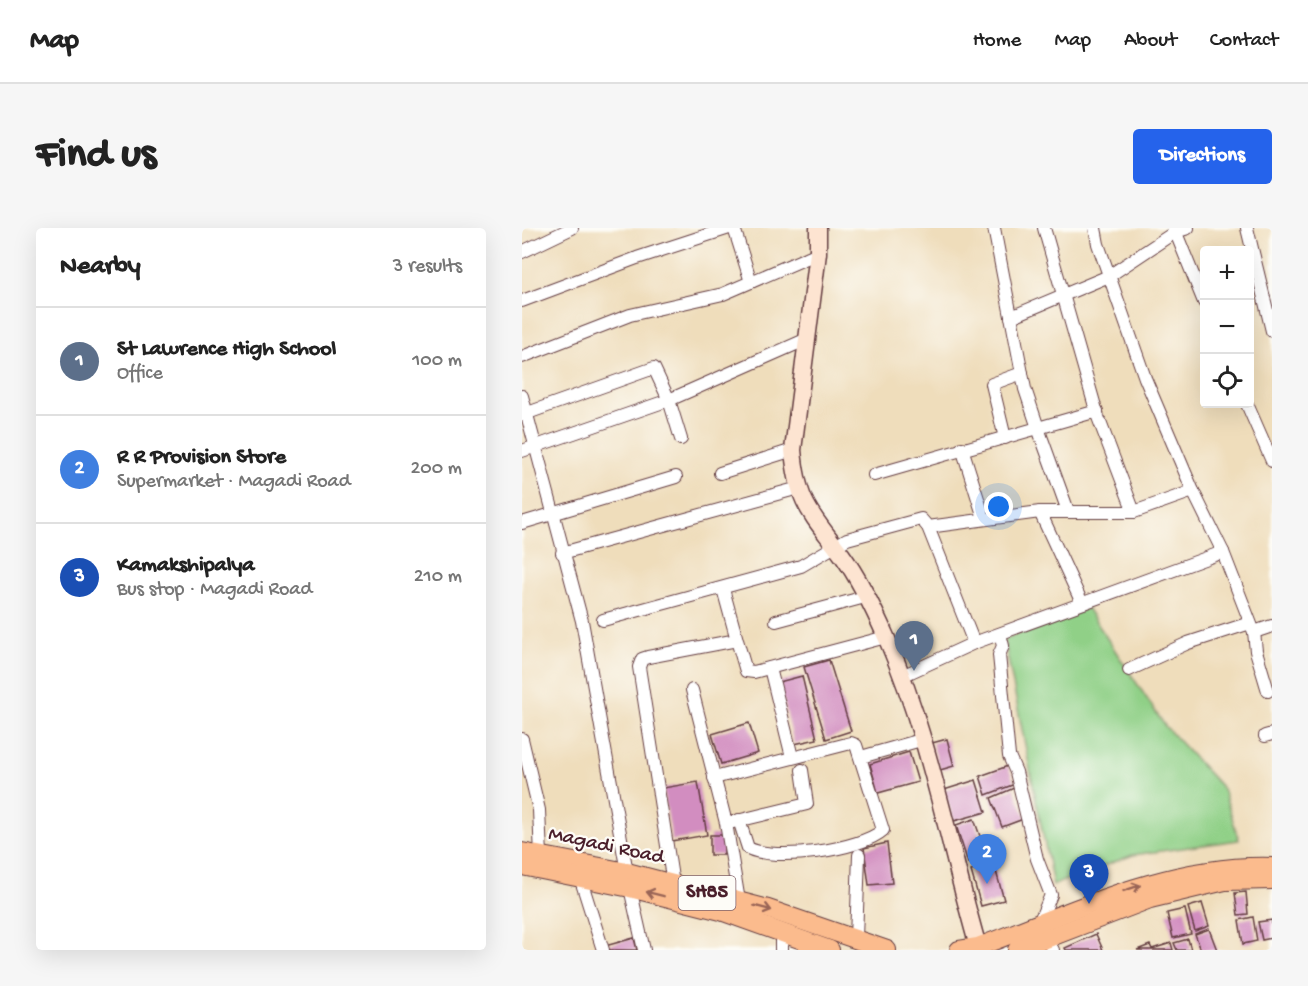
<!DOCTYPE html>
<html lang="en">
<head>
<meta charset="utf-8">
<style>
  :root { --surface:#fff; --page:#f6f6f6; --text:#222; --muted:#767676; --line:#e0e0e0; --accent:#2563eb }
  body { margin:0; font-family:"Gochi Hand",sans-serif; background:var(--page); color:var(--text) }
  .controls { position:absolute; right:18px; top:18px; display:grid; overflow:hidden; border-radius:6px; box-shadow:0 6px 24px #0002 }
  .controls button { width:54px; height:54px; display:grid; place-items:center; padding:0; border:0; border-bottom:2px solid var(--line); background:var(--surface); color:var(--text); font:30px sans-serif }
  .you { position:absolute; left:477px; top:279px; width:21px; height:21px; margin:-15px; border:4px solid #fff; border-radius:50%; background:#1a73e8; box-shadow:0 0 0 9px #1a73e833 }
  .badge { display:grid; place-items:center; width:39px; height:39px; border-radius:50%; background:var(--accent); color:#fff; font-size:20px; font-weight:700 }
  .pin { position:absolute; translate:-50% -50px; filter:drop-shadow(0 2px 3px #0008) }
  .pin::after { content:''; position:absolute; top:32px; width:21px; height:18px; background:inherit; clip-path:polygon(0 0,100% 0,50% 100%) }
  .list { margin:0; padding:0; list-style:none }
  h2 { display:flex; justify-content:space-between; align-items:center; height:78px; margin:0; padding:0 24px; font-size:26px }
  h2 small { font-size:20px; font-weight:400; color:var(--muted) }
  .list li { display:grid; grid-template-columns:39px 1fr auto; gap:18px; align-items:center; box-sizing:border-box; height:108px; padding:0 24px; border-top:2px solid var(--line) }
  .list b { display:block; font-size:22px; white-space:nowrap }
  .list p { margin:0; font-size:20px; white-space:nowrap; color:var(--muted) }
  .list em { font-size:20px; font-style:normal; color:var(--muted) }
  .icon { flex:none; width:33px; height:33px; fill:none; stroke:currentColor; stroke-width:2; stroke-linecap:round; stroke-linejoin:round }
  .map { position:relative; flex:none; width:750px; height:722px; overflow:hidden; border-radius:6px }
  header { display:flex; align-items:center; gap:36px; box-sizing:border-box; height:84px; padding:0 30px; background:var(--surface); border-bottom:2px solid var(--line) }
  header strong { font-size:28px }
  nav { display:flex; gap:33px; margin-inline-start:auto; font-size:21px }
  .intro { display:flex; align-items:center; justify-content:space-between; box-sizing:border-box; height:144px; padding:0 36px }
  h1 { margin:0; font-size:42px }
  .button { padding:15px 27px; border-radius:6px; background:var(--accent); color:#fff; font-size:21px; font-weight:700 }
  main { display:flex; gap:36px; padding:0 36px }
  aside { flex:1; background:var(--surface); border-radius:6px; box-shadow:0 6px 24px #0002 }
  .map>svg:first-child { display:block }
</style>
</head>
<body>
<header>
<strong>Map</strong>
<nav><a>Home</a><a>Map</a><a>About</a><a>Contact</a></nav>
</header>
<div class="intro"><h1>Find us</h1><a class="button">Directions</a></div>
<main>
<aside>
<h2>Nearby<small>3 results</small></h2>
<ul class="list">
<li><span class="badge" style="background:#5c6f8a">1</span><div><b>St Lawrence High School</b><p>Office</p></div><em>100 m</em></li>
<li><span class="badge" style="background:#3f7fe0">2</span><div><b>R R Provision Store</b><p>Supermarket · Magadi Road</p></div><em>200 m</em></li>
<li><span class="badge" style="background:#1a4fb4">3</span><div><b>Kamakshipalya</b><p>Bus stop · Magadi Road</p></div><em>210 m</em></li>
</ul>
</aside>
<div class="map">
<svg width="750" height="722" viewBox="0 0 750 722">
  <rect width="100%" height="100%" fill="#fdfcf7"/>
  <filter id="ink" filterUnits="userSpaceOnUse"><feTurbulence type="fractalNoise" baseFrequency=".0167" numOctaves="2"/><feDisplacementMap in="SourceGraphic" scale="12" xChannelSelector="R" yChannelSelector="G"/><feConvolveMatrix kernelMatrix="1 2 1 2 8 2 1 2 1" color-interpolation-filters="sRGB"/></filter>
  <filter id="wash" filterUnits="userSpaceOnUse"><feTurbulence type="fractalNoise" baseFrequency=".008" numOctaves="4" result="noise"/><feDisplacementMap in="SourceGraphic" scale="24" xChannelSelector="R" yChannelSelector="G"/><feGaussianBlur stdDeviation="1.35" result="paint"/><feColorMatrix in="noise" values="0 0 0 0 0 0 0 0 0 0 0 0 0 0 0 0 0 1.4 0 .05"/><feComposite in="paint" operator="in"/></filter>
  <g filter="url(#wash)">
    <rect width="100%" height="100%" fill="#efddbb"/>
    <path fill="#90d087" stroke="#6d7859" stroke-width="1.5" d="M565,380L643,498L701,561L717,612L611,627L531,657L482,411Z"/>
    <g id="blocks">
      <g fill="#d28dc0">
        <path d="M307,432L329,503L304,511L282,439Z"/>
        <path d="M280,448L295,511L272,516L257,454Z"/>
        <path d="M227,495L236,525L199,536L190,506Z"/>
        <path d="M425,511L432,538L418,542L410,515Z"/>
        <path d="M387,524L396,554L356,565L348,536Z"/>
        <path d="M486,538L493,556L464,567L458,548Z"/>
        <path d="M454,552L464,584L432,593L422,562Z"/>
        <path d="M176,554L185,607L150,613L141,560Z"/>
        <path d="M492,560L504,590L480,599L469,570Z"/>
        <path d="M452,591L465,628L446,635L434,597Z"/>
        <rect x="188" y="607" width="14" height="20"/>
        <path d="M365,615L370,655L347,657L342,620Z"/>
        <path d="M472,636L482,672L459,678L449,643Z"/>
        <path d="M724,664L726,686L716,687L713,665Z"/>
        <path d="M680,675L687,698L673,703L666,679Z"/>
        <path d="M663,681L669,706L651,710L645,685Z"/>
        <path d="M731,689L735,713L721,716L717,692Z"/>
        <path d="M750,692V710L740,712L736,694Z"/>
        <path d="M687,701L695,722H679L673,706Z"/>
        <path d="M574,706L581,722H544L543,720Z"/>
        <path d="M112,710L115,722H84L83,718Z"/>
        <path d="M666,711L669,722H655L652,715Z"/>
        <path d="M649,715L651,722H615L628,717L630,721Z"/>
      </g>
    </g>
  </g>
  <g filter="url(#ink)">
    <use href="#blocks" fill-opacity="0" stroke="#633c41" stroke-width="1.5"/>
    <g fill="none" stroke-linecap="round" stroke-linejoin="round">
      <g stroke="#633c41" stroke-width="14">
        <g id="street">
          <path d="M212,0L229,54"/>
          <path d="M522,0L576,189L612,284"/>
          <path d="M573,0L576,16L623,150L671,263L701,324L732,404L750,398"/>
          <path d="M652,0L682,74"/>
          <path d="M725,0L750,103"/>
          <path d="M0,24L50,0"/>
          <path d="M0,73L115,30L207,0"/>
          <path d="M489,89L587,48L653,4L666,0"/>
          <path d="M0,129L108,87L201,66L296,25"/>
          <path d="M0,168L60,393L105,644"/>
          <path d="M725,176L750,233"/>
          <path d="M0,187L132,140L147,172L159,211"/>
          <path d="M483,210L470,156L500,145"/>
          <path d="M440,220L462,290"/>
          <path d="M0,223L147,172L283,112"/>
          <path d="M198,245L271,222"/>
          <path d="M352,247L516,200L503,161L472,0"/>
          <path d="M546,283L516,200L575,183"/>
          <path d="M518,284L560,375"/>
          <path d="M0,295L154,249"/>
          <path d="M406,299L452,415"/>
          <path d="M40,325L277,260"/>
          <path d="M81,392L279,338L325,311L399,291L406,299L518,284H612L671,263"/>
          <path d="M254,393L343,369"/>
          <path d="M732,404L734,423L746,463"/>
          <path d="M478,406L481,418L477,427L487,528L494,544L515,631L529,667L516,697L531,722"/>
          <path d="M215,412L224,443L232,444L364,409"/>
          <path d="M248,440L269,525"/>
          <path d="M607,442L666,415L728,395"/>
          <path d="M380,448L452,415L701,324"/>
          <path d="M170,462L204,595L217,673"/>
          <path d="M743,508L750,506"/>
          <path d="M0,511L17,582L19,628"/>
          <path d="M339,529L399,512"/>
          <path d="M192,550L329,515L334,517L361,602C339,622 252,634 226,620L217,592"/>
          <path d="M211,594L285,576L280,542"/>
          <path d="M58,649L81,722"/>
          <path d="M151,656L117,439L120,431L126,429L215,412L201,361"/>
          <path d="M108,660L122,722"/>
          <path d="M334,710L337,627"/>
          <path d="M259,722V705"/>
        </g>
      </g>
      <g stroke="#633c41" stroke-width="19">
        <path id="secondary" d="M296,0V25L271,222C276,277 289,285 320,327C336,349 354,386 365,411C408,510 427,619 457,722"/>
      </g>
      <g stroke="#633c41" stroke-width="20">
        <g id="primary">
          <path d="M0,624L105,644L246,681L365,722"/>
          <path d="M0,638L108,660L199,683L308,722"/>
          <path d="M437,722L456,719C552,683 645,636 750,639"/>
          <path d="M495,722L628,671L703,653L750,652"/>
        </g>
      </g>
      <use href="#street" stroke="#fff" stroke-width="12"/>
      <use href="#secondary" stroke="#fde4d1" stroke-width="16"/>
      <use href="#primary" stroke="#fbbb8d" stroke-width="18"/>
    </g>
    <defs><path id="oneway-shaft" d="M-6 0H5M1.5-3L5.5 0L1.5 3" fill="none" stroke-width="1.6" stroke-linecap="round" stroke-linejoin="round" transform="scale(1.5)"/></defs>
    <g stroke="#9a6557">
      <use href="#oneway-shaft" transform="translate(610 660) rotate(-19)"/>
      <use href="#oneway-shaft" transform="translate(133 666) rotate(-166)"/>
      <use href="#oneway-shaft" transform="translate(241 680) rotate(15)"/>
    </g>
  </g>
  <g text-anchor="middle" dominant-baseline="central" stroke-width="4.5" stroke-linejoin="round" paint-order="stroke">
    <rect fill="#fdfcf7" stroke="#806168" stroke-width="1.5" x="156.5" y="648" width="57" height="34" rx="4.5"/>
    <g font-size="20" font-weight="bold" fill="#4a1f2b">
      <text x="185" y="665">SH85</text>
    </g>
    <g font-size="21" fill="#4a1f2b" stroke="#fdfcf7">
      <text transform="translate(84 619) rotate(12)">Magadi Road</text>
    </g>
  </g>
</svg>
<div class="controls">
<button>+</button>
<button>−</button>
<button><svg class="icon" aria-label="locate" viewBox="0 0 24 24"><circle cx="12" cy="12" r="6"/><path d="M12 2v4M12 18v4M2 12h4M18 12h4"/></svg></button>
</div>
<div class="you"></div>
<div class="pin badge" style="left:392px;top:443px;background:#5c6f8a">1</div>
<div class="pin badge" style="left:465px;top:656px;background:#3f7fe0">2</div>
<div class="pin badge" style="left:567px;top:676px;background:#1a4fb4">3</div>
</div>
</main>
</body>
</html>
